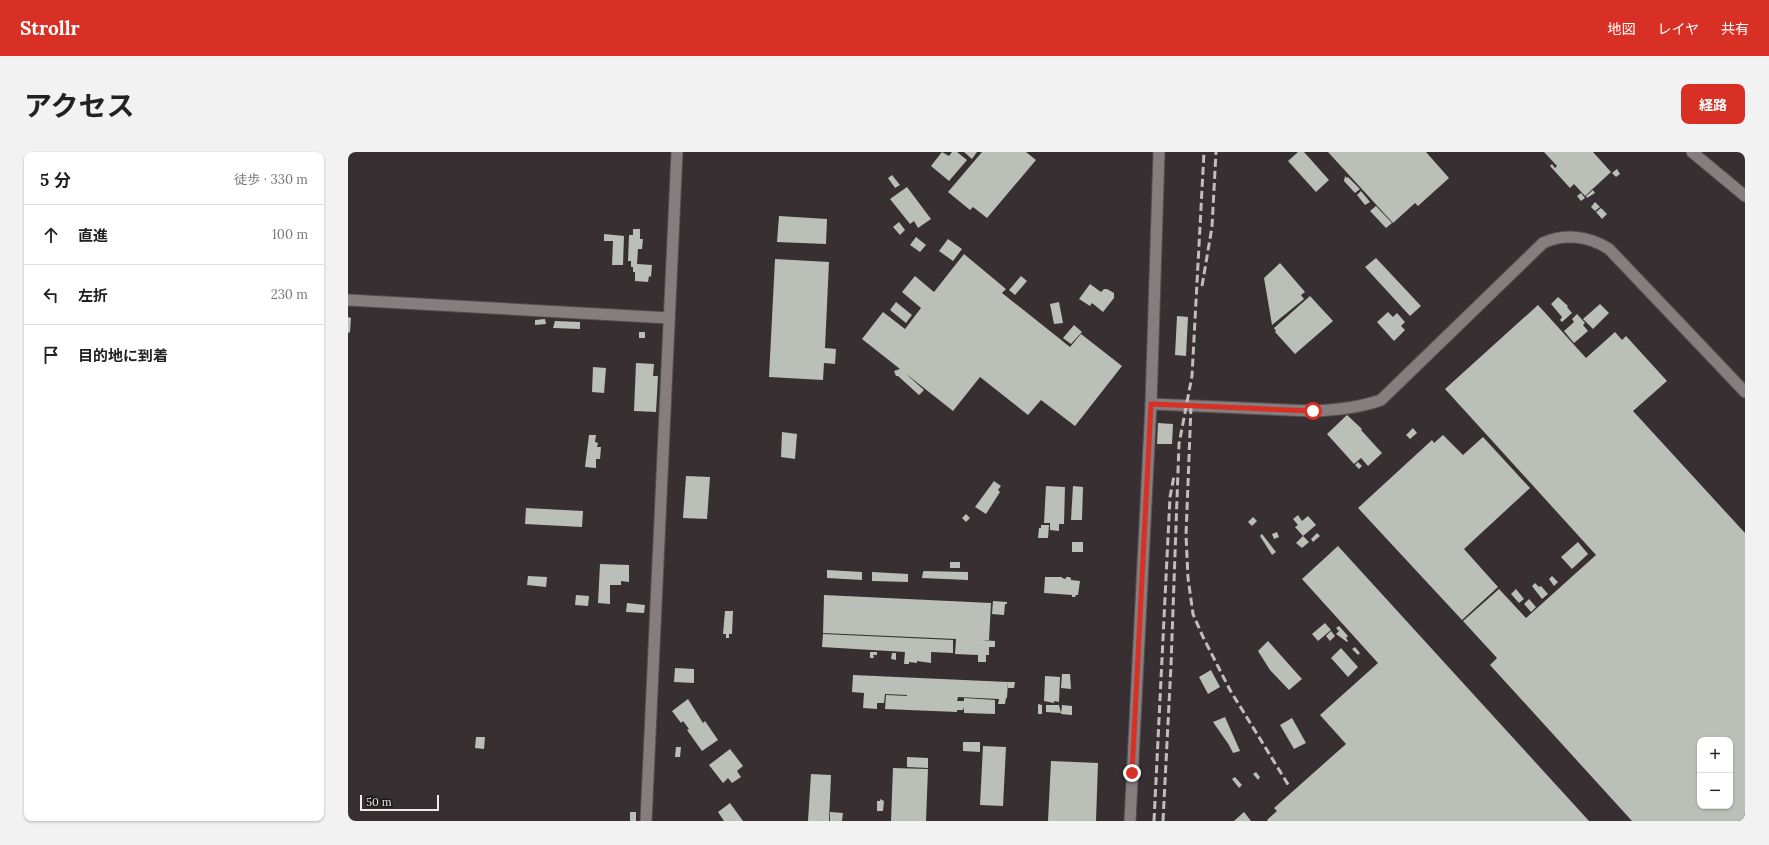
<!DOCTYPE html>
<html lang="ja">
<head>
<meta charset="utf-8">
<style>
  :root { --surface:#fff; --page:#f2f2f2; --text:#222; --muted:#767676; --line:#e0e0e0; --accent:#d93025 }
  body { margin:0; font-family:Lora,"Noto Sans JP",serif; background:var(--page); color:var(--text) }
  .controls { position:absolute; right:12px; bottom:12px; display:grid; overflow:hidden; border-radius:8px; box-shadow:0 1px 3px #0004 }
  .controls button { width:36px; height:36px; display:grid; place-items:center; padding:0; border:0; border-bottom:1px solid var(--line); background:var(--surface); color:var(--text); font:20px sans-serif }
  .scale { position:absolute; left:12px; bottom:10px; width:79px; box-sizing:border-box; padding-left:4px; border:2px solid #f1ebec; border-top:0; font-size:11px; line-height:14px; white-space:nowrap; color:#f1ebec; -webkit-text-stroke:3px #1c1919; paint-order:stroke }
  .stop { position:absolute; width:12px; height:12px; margin:-9px; border:3px solid #d93025; border-radius:50%; background:#fff }
  .stop.end { background:#d93025; border-color:#fff; box-shadow:0 1px 4px #0008 }
  .list { margin:0; padding:0; list-style:none }
  h2 { display:flex; justify-content:space-between; align-items:center; height:52px; margin:0; padding:0 16px; font-size:17px }
  h2 small { font-size:13px; font-weight:400; color:var(--muted) }
  .list li { display:grid; grid-template-columns:26px 1fr auto; gap:12px; align-items:center; box-sizing:border-box; height:60px; padding:0 16px; border-top:1px solid var(--line) }
  .list b { display:block; font-size:15px; white-space:nowrap }
  .list em { font-size:13px; font-style:normal; color:var(--muted) }
  .icon { flex:none; width:22px; height:22px; fill:none; stroke:currentColor; stroke-width:2; stroke-linecap:round; stroke-linejoin:round }
  .map { position:relative; flex:none; width:1397px; height:669px; overflow:hidden; border-radius:8px }
  header { display:flex; align-items:center; gap:24px; box-sizing:border-box; height:56px; padding:0 20px; background:var(--accent); color:#fff }
  header strong { font-size:19px }
  nav { display:flex; gap:22px; margin-inline-start:auto; font-size:14px }
  .intro { display:flex; align-items:center; justify-content:space-between; box-sizing:border-box; height:96px; padding:0 24px }
  h1 { margin:0; font-size:28px }
  .button { padding:10px 18px; border-radius:8px; background:var(--accent); color:#fff; font-size:14px; font-weight:700 }
  main { display:flex; gap:24px; padding:0 24px }
  aside { flex:1; background:var(--surface); border-radius:8px; box-shadow:0 1px 3px #0004 }
  .map>svg:first-child { display:block }
</style>
</head>
<body>
<header>
<strong>Strollr</strong>
<nav><a>地図</a><a>レイヤ</a><a>共有</a></nav>
</header>
<div class="intro"><h1>アクセス</h1><a class="button">経路</a></div>
<main>
<aside>
<h2>5 分<small>徒歩 · 330 m</small></h2>
<ul class="list">
<li><svg class="icon" aria-label="ahead" viewBox="0 0 24 24"><path d="M12 20V5M6 11l6-6 6 6"/></svg><div><b>直進</b></div><em>100 m</em></li>
<li><svg class="icon" aria-label="left" viewBox="0 0 24 24"><path d="M17 20v-9H6M10 6l-5 5 5 5"/></svg><div><b>左折</b></div><em>230 m</em></li>
<li><svg class="icon" aria-label="arrive" viewBox="0 0 24 24"><path d="M6 21V4h12l-3 4 3 4H6"/></svg><div><b>目的地に到着</b></div></li>
</ul>
</aside>
<div class="map">
<svg width="1397" height="669" viewBox="0 0 1397 669">
  <rect width="100%" height="100%" fill="#372f31"/>
  <g fill="#babfb7" fill-rule="evenodd">
    <path d="M594,0L601,4L604,0H609L619,8L601,29L583,14Z"/>
    <path d="M616,0H629L624,7Z"/>
    <path d="M634,0H678L688,8L639,66L625,55L622,58L600,40Z"/>
    <path d="M950,0H956L981,28L968,40L940,9Z"/>
    <path d="M980,0H1078L1101,26L1070,54L1067,51L1045,71Z"/>
    <path d="M1196,0H1245L1263,20L1237,44L1226,32L1222,36L1202,14L1204,12L1207,16L1209,14Z"/>
    <path d="M1269,17L1272,22L1268,25L1264,21Z"/>
    <path d="M544,23L552,33L547,36L540,26Z"/>
    <path d="M997,24L999,26L1000,25L1012,37L1007,41L996,29Z"/>
    <path d="M559,35L583,67L570,76L566,69L562,72L542,47Z"/>
    <path d="M1245,38L1247,41L1239,46L1238,44Z"/>
    <path d="M1013,39L1022,50L1017,53L1009,43Z"/>
    <path d="M1233,41L1237,46L1233,49L1229,44Z"/>
    <path d="M1247,50L1252,55L1247,59L1243,55Z"/>
    <path d="M1028,54L1044,71L1038,76L1022,59Z"/>
    <path d="M1253,56L1259,62L1254,67L1248,60Z"/>
    <path d="M431,64L479,67L478,92L429,90Z"/>
    <path d="M551,70L557,78L552,83L545,75Z"/>
    <path d="M285,77H292V87H295L294,97H290L289,112L304,113L303,125L301,124L300,130L287,129V120H285V115H283V109H280L281,83H285Z"/>
    <path d="M256,82L276,84L275,113H264L265,89H256Z"/>
    <path d="M568,85L578,93L572,100L562,93Z"/>
    <path d="M600,87L614,97L605,109L591,99Z"/>
    <path d="M616,102L658,137L654,141L722,195L733,182L774,214L727,274L693,248L680,263L632,225L605,259L557,221L576,238L571,243L550,224H548L546,219L552,217L514,187L535,160L557,177L573,156L554,140L567,124L586,140Z"/>
    <path d="M1028,106L1073,154L1062,164L1017,115Z"/>
    <path d="M427,107L481,110L477,196L488,197L487,212L476,211L475,228L421,225Z"/>
    <path d="M932,111L957,140L953,143L956,147L924,173L916,126Z"/>
    <path d="M673,124L679,129L667,143L661,138Z"/>
    <path d="M742,132L753,140L756,137H759L766,141V146L755,160L744,151L742,154L731,147Z"/>
    <path d="M962,144L985,169L947,202L927,180L928,179L926,176Z"/>
    <path d="M1210,145L1220,154L1219,155L1224,161L1214,170L1212,168L1214,165L1203,152Z"/>
    <path d="M548,150L564,163L558,171L542,158Z"/>
    <path d="M711,150L715,171L706,172L702,152Z"/>
    <path d="M1252,152L1261,161L1245,177L1235,167Z"/>
    <path d="M1190,153L1238,206L1267,180L1274,188L1278,184L1319,229L1285,259L1397,381V666L1394,669H1284L1142,513L1149,506L1115,469L1151,437L1178,466L1248,403L1097,237ZM1352,588H1382V654H1352Z"/>
    <path d="M1040,160L1045,165L1049,161L1057,170L1053,174L1057,178L1046,189L1029,170Z"/>
    <path d="M1229,162L1237,171L1235,173L1240,179L1226,191L1216,179L1226,170L1224,167Z"/>
    <path d="M829,164L840,165L838,204L827,203Z"/>
    <path d="M0,165L3,166L2,180L0,181Z"/>
    <path d="M197,167L198,172L187,173V168Z"/>
    <path d="M207,169L232,170V177L205,176Z"/>
    <path d="M726,173L734,180L723,192L715,186Z"/>
    <rect x="291" y="180" width="6" height="6"/>
    <path d="M288,211L306,212L305,224H310L308,260L286,259Z"/>
    <path d="M245,215L258,216L256,241L244,240Z"/>
    <path d="M999,263L1014,277L1013,278L1034,301L1020,314L1013,306L1006,312L979,282Z"/>
    <path d="M810,271L825,272L824,292H809Z"/>
    <path d="M1065,276L1069,281L1062,287L1058,283Z"/>
    <path d="M434,280L449,282L447,307L433,305Z"/>
    <path d="M241,283H248L247,290L250,291L249,295H253L252,307H248V316L237,315Z"/>
    <path d="M1095,283L1115,303L1135,285L1182,336L1116,397L1150,435L1114,468L1010,356L1084,288L1086,291Z"/>
    <path d="M1010,310L1014,314L1011,317L1007,313Z"/>
    <path d="M338,324L362,325L359,367L335,366Z"/>
    <path d="M646,329L653,334L650,338L652,340L638,362L627,355Z"/>
    <path d="M698,334L717,335L716,372H711V379L702,378V371H696Z"/>
    <path d="M725,334L735,335L734,368H723Z"/>
    <path d="M178,356L235,359L234,375L177,372Z"/>
    <path d="M618,362L622,366L618,370L614,366Z"/>
    <path d="M950,363L954,369L960,364L968,373L955,384L947,375L950,373L945,367Z"/>
    <path d="M905,365L909,369L904,374L900,370Z"/>
    <path d="M693,373H701L700,386H690L691,376H693Z"/>
    <path d="M929,380L931,385L926,387L924,382Z"/>
    <path d="M969,381L972,384L965,390L963,387Z"/>
    <path d="M914,382L928,400L924,403L912,384Z"/>
    <path d="M955,384L961,390L954,396L948,391Z"/>
    <rect x="724" y="390" width="11" height="10"/>
    <path d="M1230,390L1240,402L1224,417L1213,405Z"/>
    <path d="M990,394L1241,669H920L919,668L929,659L926,656L998,592L972,563L1030,511L954,427Z"/>
    <rect x="602" y="410" width="10" height="6"/>
    <path d="M252,412L281,413V430L273,429V433H262V452L250,451Z"/>
    <path d="M479,418L514,420V428L479,426Z"/>
    <path d="M576,419L620,420V428L574,426L575,420Z"/>
    <path d="M524,420L560,422V430L524,429Z"/>
    <path d="M180,424L199,425L198,435L179,433Z"/>
    <path d="M1204,424L1210,430L1206,434L1201,427Z"/>
    <path d="M697,425H714V426L718,427V425H721L723,426V428L732,429L730,443H728L727,445H724V443L696,441Z"/>
    <path d="M1187,431L1191,435L1193,434L1200,442L1194,447L1184,434Z"/>
    <path d="M1168,437L1176,447L1171,451L1163,442Z"/>
    <path d="M228,443L241,444L240,454L227,453Z"/>
    <path d="M476,443L643,451L641,488H634L647,489V495H641V503H638V510H630V503L607,502L608,487L475,481Z"/>
    <path d="M1181,447L1188,455L1183,460L1176,452Z"/>
    <path d="M645,449L659,450V452H657L656,463L644,462Z"/>
    <path d="M279,451L297,453L296,461L278,460Z"/>
    <path d="M377,459H385L384,482H381V486H378V482H375Z"/>
    <path d="M977,471L983,478L970,489L964,482Z"/>
    <path d="M991,474L1000,484L998,486L1000,489L999,490L988,482L991,479L988,476Z"/>
    <path d="M983,479L987,484L982,489L978,484Z"/>
    <path d="M475,482L605,488V501L583,500V511L569,509V511L561,510V512H556L557,500L474,495Z"/>
    <path d="M920,489L954,527L941,538L922,518L910,499Z"/>
    <path d="M1007,495L1012,501L1010,503L1004,497Z"/>
    <path d="M993,496L1010,515L1000,525L983,506Z"/>
    <path d="M522,500H529V503H525L526,506H522Z"/>
    <path d="M544,501H548V508L543,507Z"/>
    <path d="M327,516L346,517V531L326,530Z"/>
    <path d="M863,518L872,535L860,542L851,525Z"/>
    <path d="M714,522H722L723,537L713,536Z"/>
    <path d="M505,523L660,530L659,546H658L657,552H650L651,547L610,545L609,549H616V546L647,548V562L616,561V555L615,558H609V560L537,557L538,543L559,544V543L537,542L536,551H529V557L515,556L516,541L504,540Z"/>
    <path d="M697,524L712,525L711,550L706,549V551L696,549Z"/>
    <path d="M660,530H667L666,536H660Z"/>
    <path d="M340,547L355,571L357,569L370,588L354,599L339,578L341,577L335,569L333,571L324,559Z"/>
    <path d="M690,552L694,553V562H690Z"/>
    <path d="M698,553H711L713,561L698,560Z"/>
    <path d="M714,553L724,554V563L713,562Z"/>
    <path d="M877,565L892,599L885,601L881,593L865,570Z"/>
    <path d="M944,566L958,591L946,597L932,573Z"/>
    <path d="M128,585H137L136,597L127,596Z"/>
    <path d="M615,590H632V600L615,599Z"/>
    <path d="M635,594L658,595L655,654L632,653Z"/>
    <path d="M328,595H333L332,605H327Z"/>
    <path d="M382,597L395,614L389,619L393,625L384,631L380,626L375,631L361,613Z"/>
    <path d="M559,605L580,606V616L559,615Z"/>
    <path d="M703,609L750,611L748,669H700Z"/>
    <path d="M545,616L580,617L578,669H543Z"/>
    <path d="M908,620L912,625L910,628L905,622Z"/>
    <path d="M463,622L483,623L481,669H460Z"/>
    <path d="M887,625L894,633L891,636L884,627Z"/>
    <path d="M532,647L536,649L535,659H529V649H532Z"/>
    <path d="M382,651L395,669H376L370,660Z"/>
    <rect x="282" y="660" width="6" height="9"/>
    <path d="M482,660L495,661L494,669H482Z"/>
    <path d="M896,660L903,669H886Z"/>
  </g>
  <g fill="none" stroke-linecap="round" stroke-linejoin="round">
    <g stroke="#564e50" stroke-width="13">
      <g id="minor">
        <path d="M1344,0L1397,44"/>
        <path d="M0,148L321,166"/>
        <path d="M803,252L965,259C989,258 1010,256 1033,248L1195,91C1217,81 1241,84 1261,97L1397,240"/>
        <path d="M298,669L329,0"/>
        <path d="M782,669L803,252L811,0"/>
      </g>
    </g>
    <use href="#minor" stroke="#867d7f" stroke-width="11"/>
    <g stroke="#c3bdbe" stroke-width="3" stroke-dasharray="8 4" stroke-linecap="butt">
      <path d="M854,134L864,75L868,0"/>
      <path d="M843,254L838,383L840,426L845,462L855,485L882,538L941,634"/>
      <path d="M806,669L822,345L826,324"/>
      <path d="M815,669L823,513L831,292L844,224L856,0"/>
    </g>
  </g>
  <g fill="none" stroke-linecap="round" stroke-linejoin="round">
    <path stroke="#d93025" stroke-width="5" d="M784,621L803,252L965,259"/>
  </g>
</svg>
<div class="controls">
<button>+</button>
<button>−</button>
</div>
<div class="scale">50 m</div>
<div class="stop" style="left:965px;top:259px"></div>
<div class="stop end" style="left:784px;top:621px"></div>
</div>
</main>
</body>
</html>
